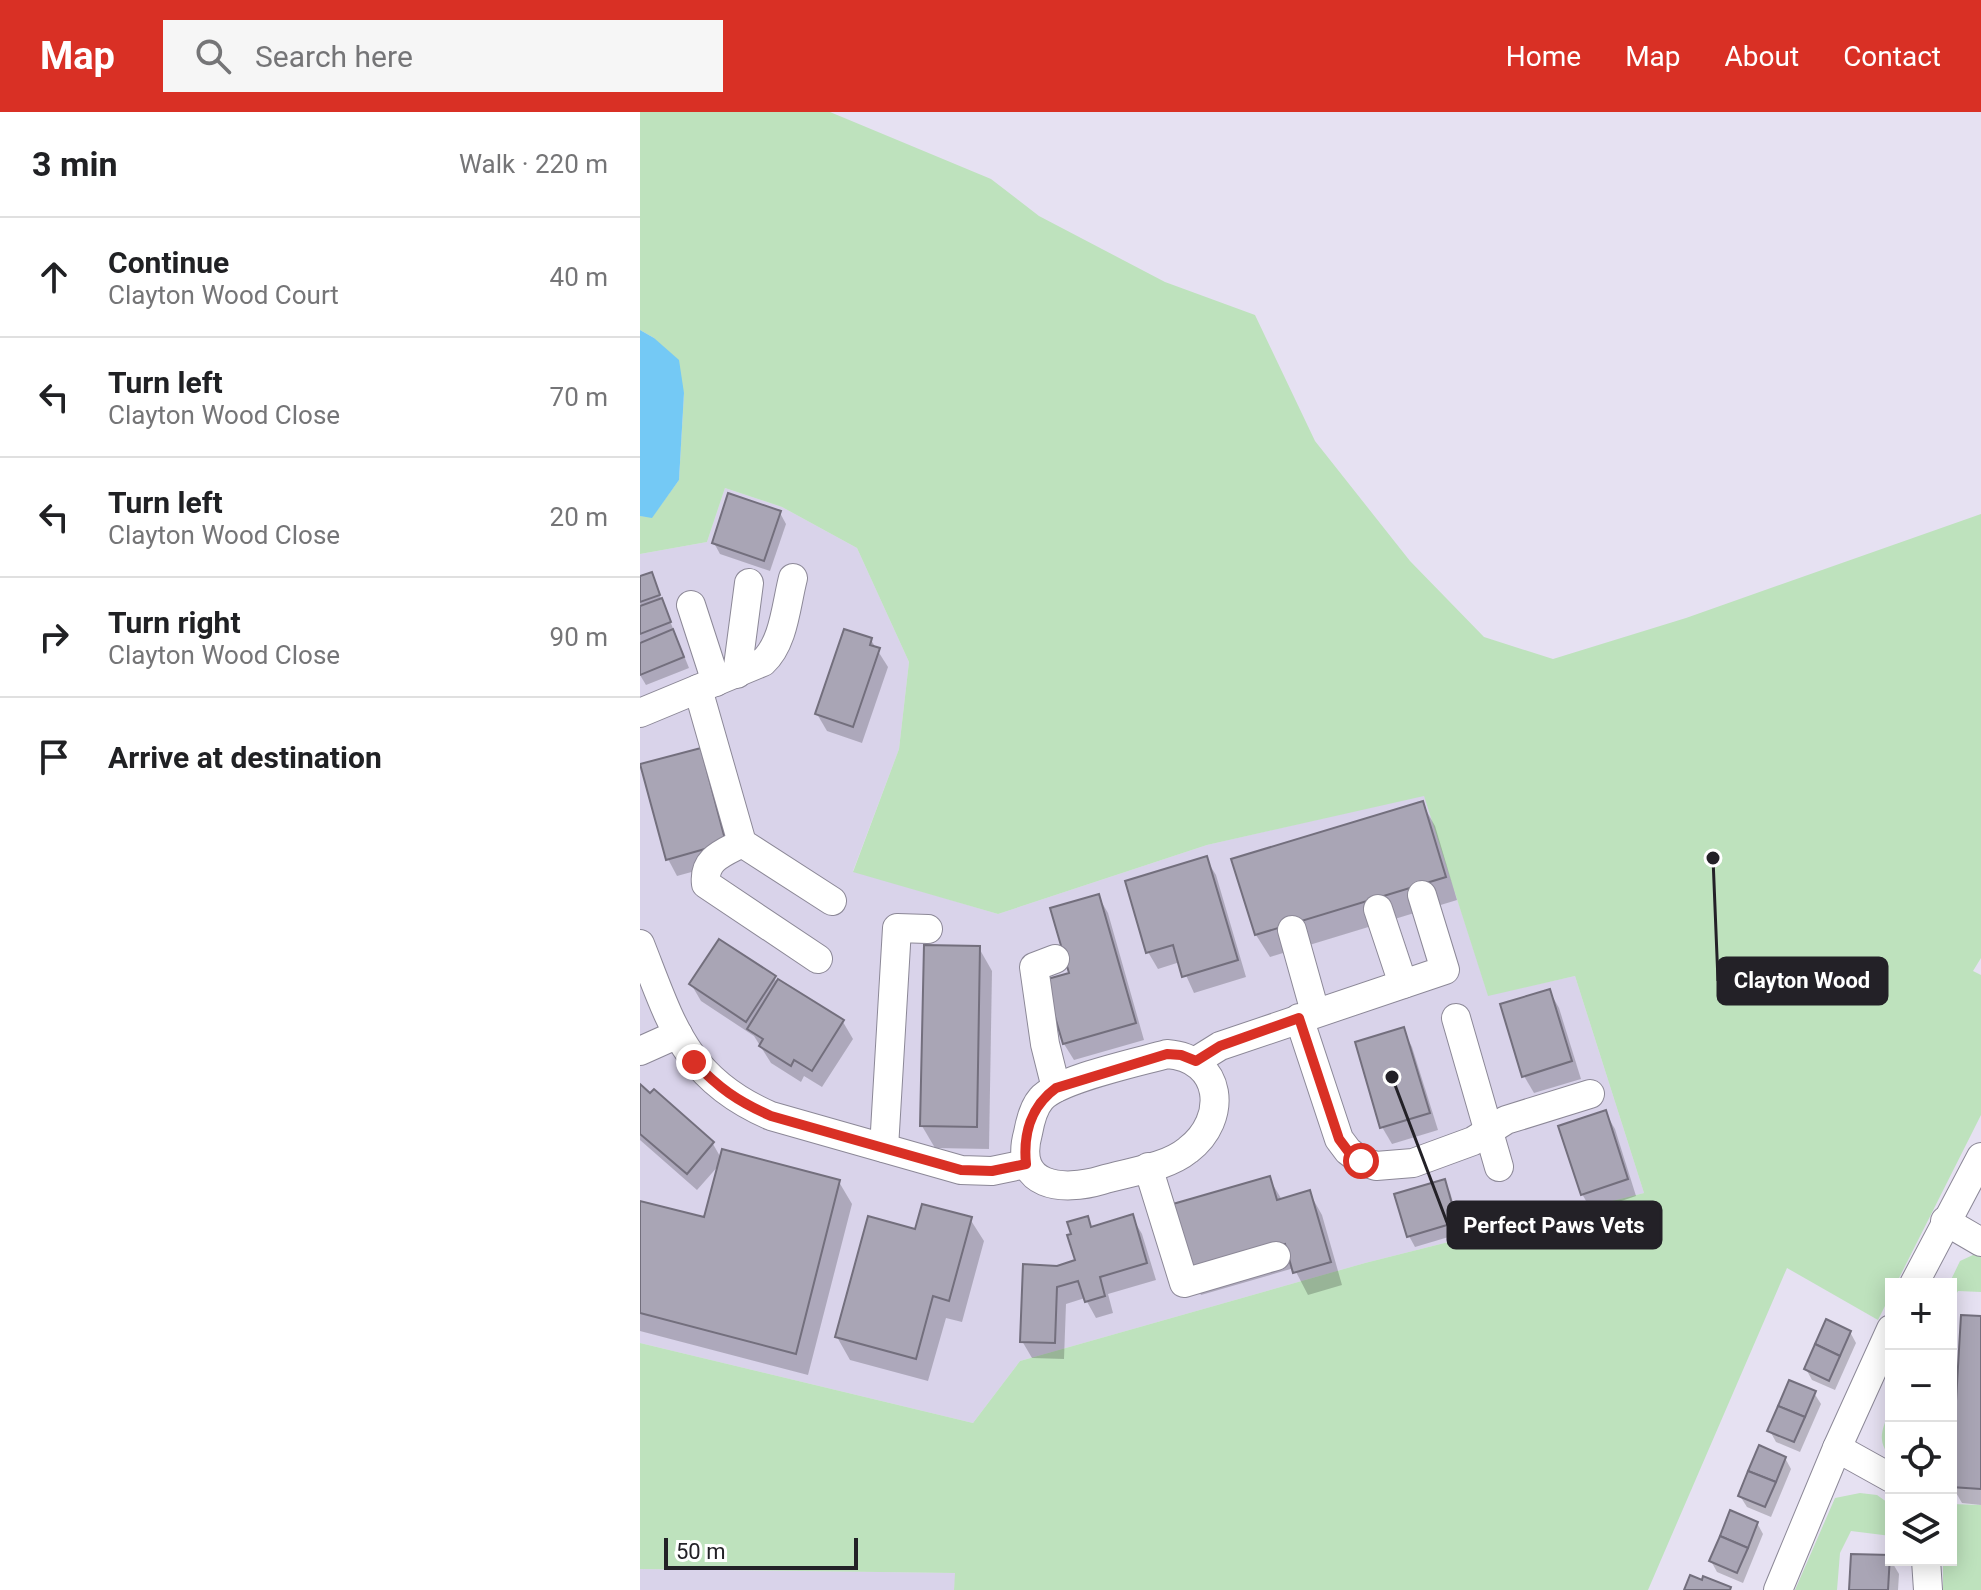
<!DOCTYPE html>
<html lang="en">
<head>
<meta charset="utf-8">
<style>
  :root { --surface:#fff; --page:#f6f6f6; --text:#202124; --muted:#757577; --line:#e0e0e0; --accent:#d93025 }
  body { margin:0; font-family:Roboto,sans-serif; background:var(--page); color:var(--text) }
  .controls { position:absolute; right:24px; bottom:24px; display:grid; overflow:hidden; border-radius:0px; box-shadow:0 4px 20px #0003 }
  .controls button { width:72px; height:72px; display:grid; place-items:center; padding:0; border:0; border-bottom:2px solid var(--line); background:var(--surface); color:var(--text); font:40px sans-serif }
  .scale { position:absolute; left:24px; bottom:20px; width:194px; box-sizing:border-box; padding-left:8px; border:4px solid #232127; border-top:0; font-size:22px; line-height:28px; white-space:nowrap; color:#232127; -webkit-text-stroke:6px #fff; paint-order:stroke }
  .stop { position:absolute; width:24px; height:24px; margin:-18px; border:6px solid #d93025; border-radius:50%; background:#fff }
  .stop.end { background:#d93025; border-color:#fff; box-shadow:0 2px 8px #0008 }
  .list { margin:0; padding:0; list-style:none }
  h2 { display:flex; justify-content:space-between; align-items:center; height:104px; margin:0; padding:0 32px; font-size:34px }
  h2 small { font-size:26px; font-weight:400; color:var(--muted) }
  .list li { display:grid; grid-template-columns:52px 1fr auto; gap:24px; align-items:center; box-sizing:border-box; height:120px; padding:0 32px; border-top:2px solid var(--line) }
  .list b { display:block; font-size:30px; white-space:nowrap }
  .list p { margin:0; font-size:26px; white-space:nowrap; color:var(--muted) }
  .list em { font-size:26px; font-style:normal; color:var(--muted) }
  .icon { flex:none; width:44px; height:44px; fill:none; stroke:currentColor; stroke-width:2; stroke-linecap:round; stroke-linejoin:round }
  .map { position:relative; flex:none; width:1341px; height:1478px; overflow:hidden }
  header { display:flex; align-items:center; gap:48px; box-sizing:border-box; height:112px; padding:0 40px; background:var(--accent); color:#fff }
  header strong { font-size:38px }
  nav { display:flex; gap:44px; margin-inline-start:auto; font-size:28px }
  .search { width:560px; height:72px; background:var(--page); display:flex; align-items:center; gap:20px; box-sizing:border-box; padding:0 28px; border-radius:0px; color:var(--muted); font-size:30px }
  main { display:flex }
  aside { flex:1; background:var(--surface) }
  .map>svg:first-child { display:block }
</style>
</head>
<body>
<header>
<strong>Map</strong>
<div class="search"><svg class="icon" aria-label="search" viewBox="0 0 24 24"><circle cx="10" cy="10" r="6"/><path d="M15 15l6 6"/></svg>Search here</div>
<nav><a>Home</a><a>Map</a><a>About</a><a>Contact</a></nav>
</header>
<main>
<aside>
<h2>3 min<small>Walk · 220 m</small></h2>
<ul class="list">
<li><svg class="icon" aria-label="ahead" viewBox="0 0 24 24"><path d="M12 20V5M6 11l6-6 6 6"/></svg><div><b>Continue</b><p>Clayton Wood Court</p></div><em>40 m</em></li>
<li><svg class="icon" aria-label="left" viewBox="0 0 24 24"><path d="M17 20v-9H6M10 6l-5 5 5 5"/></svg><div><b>Turn left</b><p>Clayton Wood Close</p></div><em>70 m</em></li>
<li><svg class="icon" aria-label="left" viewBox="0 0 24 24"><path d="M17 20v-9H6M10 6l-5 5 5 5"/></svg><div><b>Turn left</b><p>Clayton Wood Close</p></div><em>20 m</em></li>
<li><svg class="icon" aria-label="right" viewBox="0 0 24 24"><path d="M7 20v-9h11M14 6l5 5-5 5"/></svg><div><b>Turn right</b><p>Clayton Wood Close</p></div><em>90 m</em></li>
<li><svg class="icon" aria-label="arrive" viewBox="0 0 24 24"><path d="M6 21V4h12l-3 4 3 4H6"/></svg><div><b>Arrive at destination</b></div></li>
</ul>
</aside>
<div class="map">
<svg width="1341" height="1478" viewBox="0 0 1341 1478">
  <rect width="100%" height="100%" fill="#e6e1f2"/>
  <g fill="#d9d3ea">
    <path d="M85,376L142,395L217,436L269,550L259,637L213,759L358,802L567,733L784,683L848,883L935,864L1004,1081L725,1151L380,1249L333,1311L0,1231V442L67,430Z"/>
    <path d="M0,1457L316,1461L314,1478H0Z"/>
  </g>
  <g fill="#bee2bd">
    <path d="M0,0H190L351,67L399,104L525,170L615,203L675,329L770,449L844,525L913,547L1046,506L1341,402V846L1333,859L1341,863V1003L1256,1172H1251V1182L1238,1208L1147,1156L1008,1478H314L315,1461L0,1457V1231L333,1311L380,1249L725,1151L1004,1081L935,864L848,884L784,684L567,733L358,802L213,760L259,637L269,550L217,436L142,395L85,376L67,430L0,442V404L12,405L39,368L44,281L14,226L0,218Z"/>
    <path d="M1333,1143L1341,1144V1180L1318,1179L1311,1192L1309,1172L1320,1149Z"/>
    <path d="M1251,1297V1346C1236,1328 1242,1317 1251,1297Z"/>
    <path d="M1220,1381L1237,1383L1251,1393V1424L1211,1419L1200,1441L1197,1478H1155L1195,1386Z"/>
    <path d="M1311,1392L1341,1393V1478H1303V1448H1311Z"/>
  </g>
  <path fill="#74c9f5" d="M0,218L14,226L39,248L44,281L39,368L12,406L0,404Z"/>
  <g fill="#0003">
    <path d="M140,401L146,412L130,459L80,442L74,431Z"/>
    <path d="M11,462L49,556L6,573L0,563V466Z"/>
    <path d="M231,528L248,555L222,631L187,619L177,602Z"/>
    <path d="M69,655L95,748L37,764L28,747Z"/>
    <path d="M782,691L795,714L817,788L630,845L616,823L594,748Z"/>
    <path d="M566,747L576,763L606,865L554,881L540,850L518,857L508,840Z"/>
    <path d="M458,784L468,801L504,928L434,948L424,932L407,869L432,862Z"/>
    <path d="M339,836L352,859L349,1037L295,1036L282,1014Z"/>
    <path d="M134,866L138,872L203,910L213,927L182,975L164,964L161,970L131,951L114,924L61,889L51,872Z"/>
    <path d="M910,880L919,896L941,967L894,981L884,964Z"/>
    <path d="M763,918L772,935L798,1018L752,1032L742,1015Z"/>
    <path d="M0,975L10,984L14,980L73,1032L81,1046L199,1070L212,1092L168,1263L0,1219V1091L65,1108L80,1052L57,1078L0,1028Z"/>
    <path d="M965,1000L975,1017L996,1084L952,1099L942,1082Z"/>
    <path d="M629,1066L642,1088L669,1080L682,1103L702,1173L668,1183L654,1156L561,1183L548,1160Z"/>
    <path d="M804,1069L810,1080L822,1121L775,1135L769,1124Z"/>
    <path d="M492,1105L502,1122L516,1168L468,1182L473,1201L456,1206L445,1186L426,1192L424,1247L392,1246L382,1229L417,1156L438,1150L447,1107L452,1117Z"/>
    <path d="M330,1107L344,1129L322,1210L306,1206L288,1269L210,1248L197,1225L276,1119Z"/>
    <path d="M1341,1206V1393L1322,1391L1312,1374Z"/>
    <path d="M1210,1220L1216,1231L1195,1278L1172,1268L1166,1257Z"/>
    <path d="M1174,1281L1181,1292L1160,1340L1136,1330L1130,1319Z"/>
    <path d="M1145,1346L1151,1357L1131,1405L1107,1395L1100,1384Z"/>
    <path d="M1117,1411L1123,1422L1103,1471L1077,1460L1071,1449Z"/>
    <path d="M1249,1445L1259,1462L1258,1478H1211Z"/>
  </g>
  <g fill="#a9a5b5" stroke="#736f7d" stroke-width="2">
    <path d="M88,381L141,399L124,449L72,431Z"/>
    <path d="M12,460L20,483L0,490V464Z"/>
    <path d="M22,486L31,510L0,522V494Z"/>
    <path d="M33,517L44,545L0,563V531Z"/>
    <path d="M204,517L232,526L230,533L240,536L213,615L175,602Z"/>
    <path d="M61,636L86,731L26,748L0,652Z"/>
    <path d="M783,689L806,765L615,823L591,747Z"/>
    <path d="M567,744L598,848L542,865L533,833L506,841L485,769Z"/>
    <path d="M459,782L496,911L423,932L404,868L429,861L410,796Z"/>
    <path d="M79,827L136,864L106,910L49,872Z"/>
    <path d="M284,833L340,834L337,1015L280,1014Z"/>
    <path d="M138,867L204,908L172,959L154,948L151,954L119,934L123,927L107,917Z"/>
    <path d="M910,877L932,949L882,965L860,892Z"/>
    <path d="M764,915L790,1001L740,1016L715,930Z"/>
    <path d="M0,972L10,981L14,977L74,1030L47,1062L0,1022Z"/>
    <path d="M966,998L988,1067L941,1083L918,1014Z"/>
    <path d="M82,1037L200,1068L156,1242L0,1201V1089L64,1105Z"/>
    <path d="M630,1064L637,1088L670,1078L691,1150L653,1161L645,1132L546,1161L526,1094Z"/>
    <path d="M805,1067L817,1110L767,1125L754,1082Z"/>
    <path d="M282,1092L332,1105L309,1189L293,1184L276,1247L195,1225L228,1104L275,1117Z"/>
    <path d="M493,1102L507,1151L460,1165L465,1184L445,1190L438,1169L417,1175L415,1231L380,1230L383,1152L417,1154L435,1148L427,1123L431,1122L427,1110L448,1104L451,1115Z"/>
    <path d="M1321,1203L1341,1204V1377L1311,1375Z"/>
    <path d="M1186,1207L1211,1219L1200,1244L1175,1232Z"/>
    <path d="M1175,1232L1200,1244L1189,1269L1164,1257Z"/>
    <path d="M1149,1268L1176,1279L1165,1305L1138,1294Z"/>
    <path d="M1138,1294L1165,1305L1154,1330L1127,1319Z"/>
    <path d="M1119,1333L1146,1345L1136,1370L1108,1359Z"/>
    <path d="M1108,1359L1136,1370L1125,1395L1098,1384Z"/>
    <path d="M1090,1398L1118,1410L1108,1436L1080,1424Z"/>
    <path d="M1080,1424L1108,1436L1097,1461L1069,1449Z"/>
    <path d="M1211,1442L1250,1443L1248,1478H1209Z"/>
    <path d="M1050,1463L1062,1468L1063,1464L1091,1475L1090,1478H1044Z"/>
  </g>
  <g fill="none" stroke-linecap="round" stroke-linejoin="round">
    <g stroke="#8c8897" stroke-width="30">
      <g id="minor">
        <path d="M51,493L76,570"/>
        <path d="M97,562L109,471"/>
        <path d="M58,577L102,731L192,789"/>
        <path d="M0,601L123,550C144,531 146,493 153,466"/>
        <path d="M102,731C83,741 63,747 66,772L178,847"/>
        <path d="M738,797L763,872"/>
        <path d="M652,818L675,900"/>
        <path d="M0,832C32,913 45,967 131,1004L321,1058L352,1059L386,1052"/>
        <path d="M415,847L394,855L405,932L416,976"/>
        <path d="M659,906L699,1027L708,1039L721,1049L736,1054L773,1051L833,1029L866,1008L950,982"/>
        <path d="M816,906L859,1055"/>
        <path d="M0,939L38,922"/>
        <path d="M527,942C583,946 589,1007 548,1038C526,1056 489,1060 462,1068C422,1080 373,1075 388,1021C390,1010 393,996 401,987C418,967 499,950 527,942Z"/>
        <path d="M556,949L580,934L805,858L782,783"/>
        <path d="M244,1036L257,816L288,817"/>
        <path d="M508,1055L544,1171L636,1144"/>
        <path d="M1305,1109L1341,1130"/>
        <path d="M1274,1172L1341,1045"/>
        <path d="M1197,1336L1251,1366"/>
        <path d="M1286,1448L1288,1478"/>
        <path d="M1138,1478L1197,1336L1251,1217"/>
      </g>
    </g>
    <use href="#minor" stroke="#fff" stroke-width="28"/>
  </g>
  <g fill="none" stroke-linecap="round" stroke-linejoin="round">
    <path stroke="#d93025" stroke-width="10" d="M54,950C79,976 97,989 131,1004L321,1058L352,1059L386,1052C383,1022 391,994 416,976L527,942L541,943L556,949L580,934L659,906L699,1027L708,1039L721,1049"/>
  </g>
  <path fill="none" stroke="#232127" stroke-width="3" d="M1073 746L1078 869M752 965L808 1113"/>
  <g fill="#232127" stroke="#fff" stroke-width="3">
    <circle cx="1073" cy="746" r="8"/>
    <circle cx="752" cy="965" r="8"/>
  </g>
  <g fill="#232127" stroke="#232127" stroke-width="3">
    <rect x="1078" y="846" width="169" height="46" rx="8"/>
    <rect x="808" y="1090" width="213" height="46" rx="8"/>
  </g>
  <g font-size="22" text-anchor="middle" font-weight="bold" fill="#fff">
    <text x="1162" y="876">Clayton Wood</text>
    <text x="914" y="1121">Perfect Paws Vets</text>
  </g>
</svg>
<div class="controls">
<button>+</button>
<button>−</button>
<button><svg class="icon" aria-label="locate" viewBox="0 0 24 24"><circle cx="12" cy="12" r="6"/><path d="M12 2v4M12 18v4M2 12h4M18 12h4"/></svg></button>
<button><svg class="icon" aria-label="layers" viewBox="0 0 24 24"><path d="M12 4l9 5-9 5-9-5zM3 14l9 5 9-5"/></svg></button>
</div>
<div class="scale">50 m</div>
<div class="stop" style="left:721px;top:1049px"></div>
<div class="stop end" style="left:54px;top:950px"></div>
</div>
</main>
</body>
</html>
